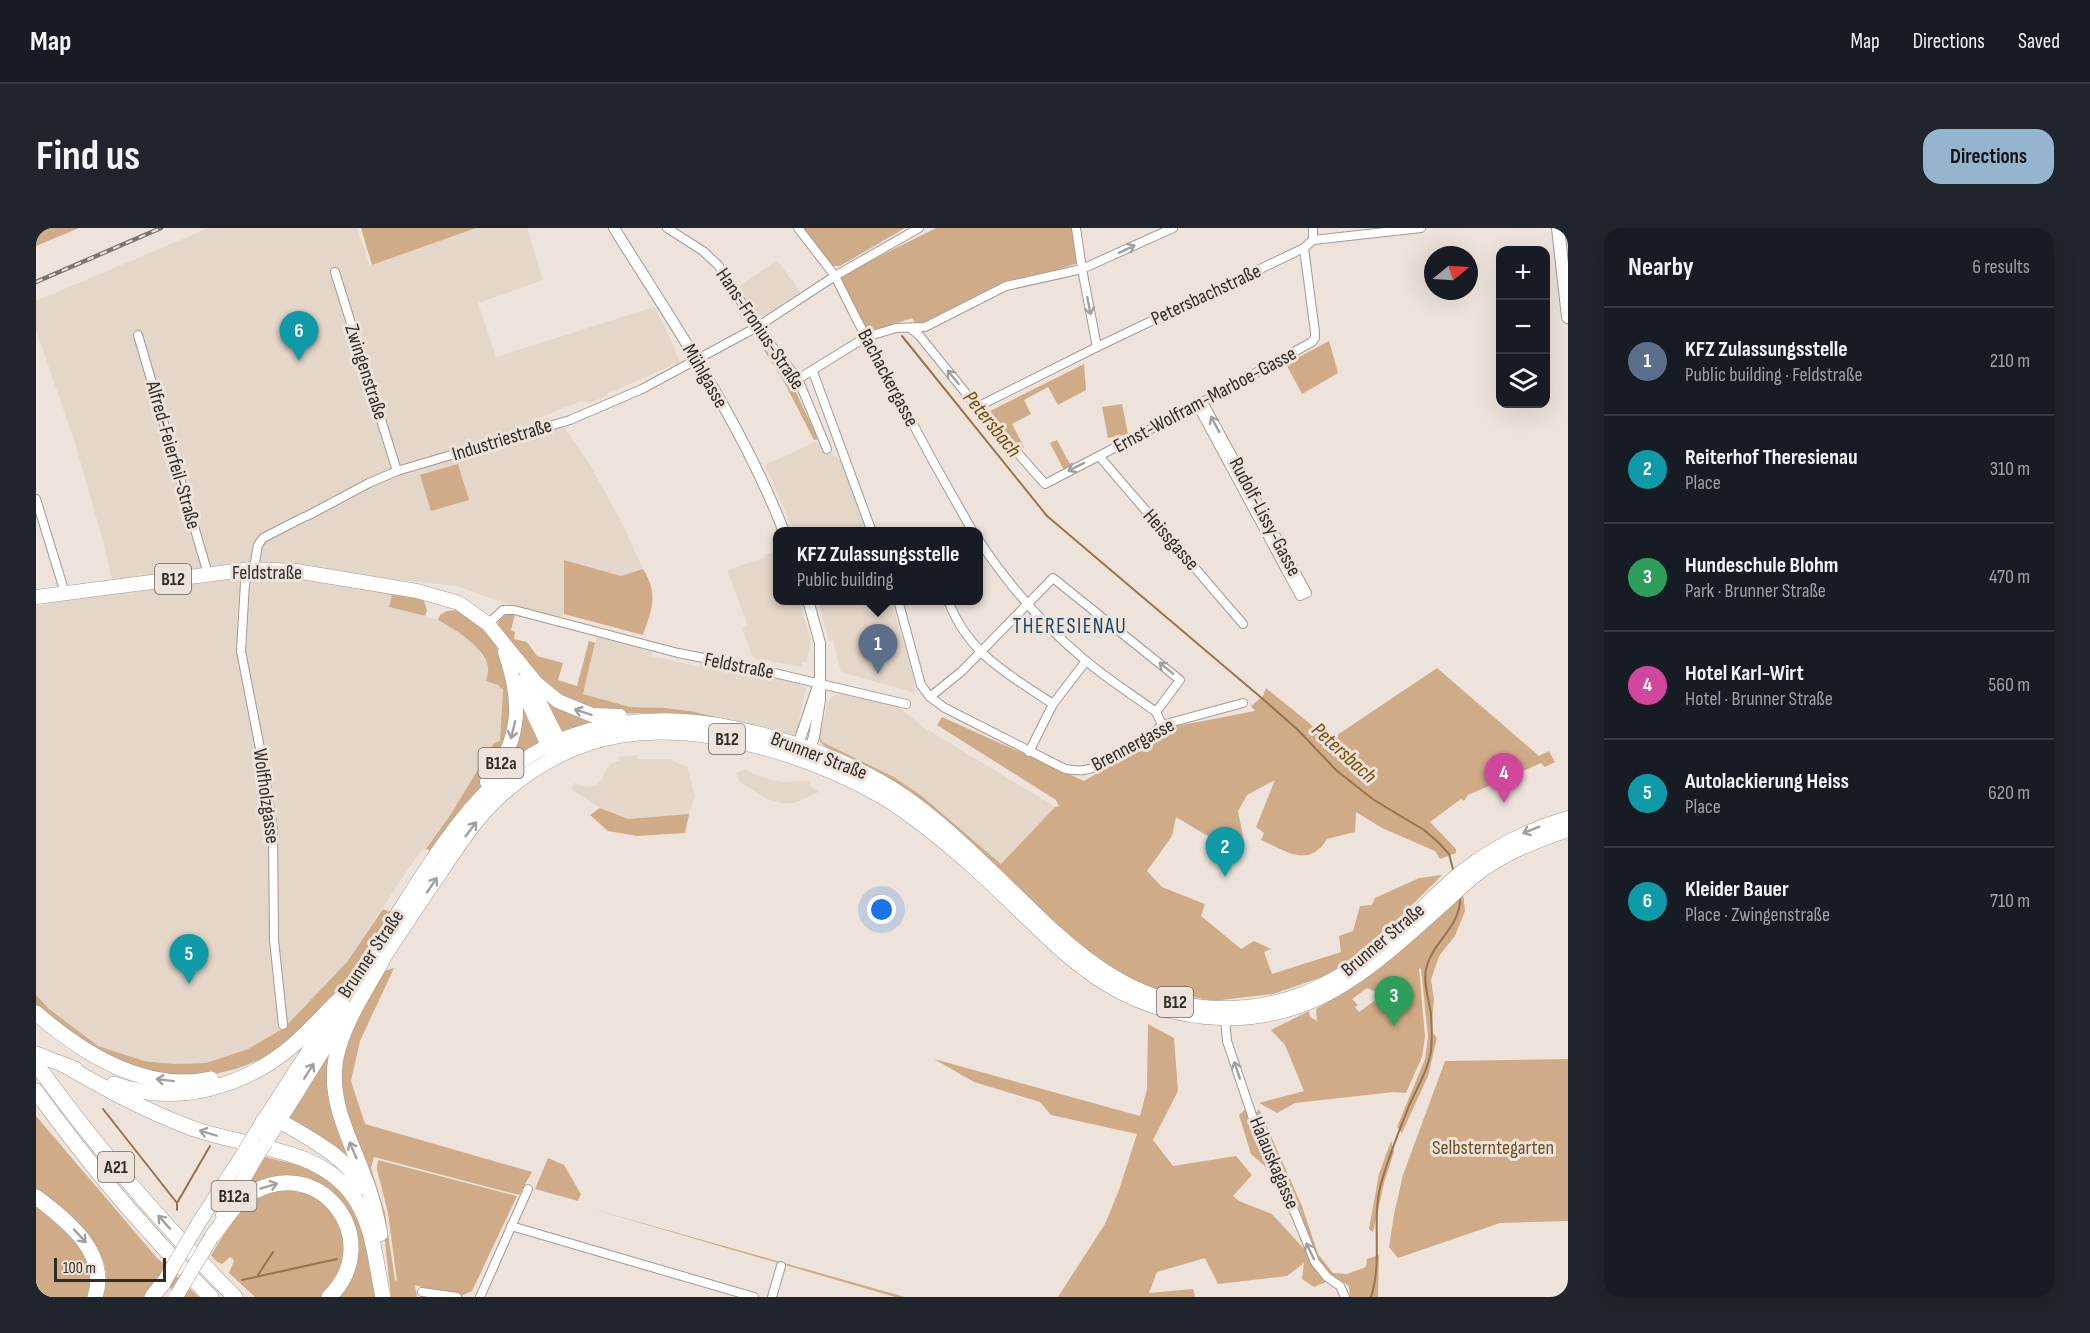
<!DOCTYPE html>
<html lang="en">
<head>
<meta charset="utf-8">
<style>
  :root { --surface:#171b24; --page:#20242c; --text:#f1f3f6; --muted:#9ea1a6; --line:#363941; --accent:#95b5ce }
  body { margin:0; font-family:"Sofia Sans Condensed",sans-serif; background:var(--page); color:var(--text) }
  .controls { position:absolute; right:18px; top:18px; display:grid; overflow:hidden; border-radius:12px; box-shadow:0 6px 24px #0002 }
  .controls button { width:54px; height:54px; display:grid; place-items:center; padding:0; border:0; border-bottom:2px solid var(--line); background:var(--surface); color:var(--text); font:30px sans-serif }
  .compass { position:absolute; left:1388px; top:18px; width:54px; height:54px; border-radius:50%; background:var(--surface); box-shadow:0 6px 24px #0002; rotate:72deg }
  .scale { position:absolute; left:18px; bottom:15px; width:112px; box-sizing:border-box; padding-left:6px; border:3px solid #302d29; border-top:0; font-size:16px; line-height:21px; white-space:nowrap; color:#302d29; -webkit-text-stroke:4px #ede3da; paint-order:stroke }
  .you { position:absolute; left:846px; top:682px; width:21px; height:21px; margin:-15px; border:4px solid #fff; border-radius:50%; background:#1a73e8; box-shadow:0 0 0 9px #1a73e833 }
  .badge { display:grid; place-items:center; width:39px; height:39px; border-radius:50%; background:var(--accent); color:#fff; font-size:20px; font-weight:700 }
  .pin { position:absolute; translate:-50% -50px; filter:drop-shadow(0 2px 3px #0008) }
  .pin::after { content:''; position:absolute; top:32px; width:21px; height:18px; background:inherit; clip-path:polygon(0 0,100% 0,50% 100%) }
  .popup { position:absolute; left:737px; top:299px; width:210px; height:78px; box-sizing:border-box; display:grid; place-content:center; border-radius:12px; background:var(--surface); filter:drop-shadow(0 2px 4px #0005); font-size:20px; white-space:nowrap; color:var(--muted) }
  .popup b { font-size:22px; color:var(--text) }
  .popup::after { content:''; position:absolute; left:50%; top:100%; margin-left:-12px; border:12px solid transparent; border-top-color:var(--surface) }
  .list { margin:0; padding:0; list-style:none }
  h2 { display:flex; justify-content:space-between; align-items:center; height:78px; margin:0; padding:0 24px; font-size:26px }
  h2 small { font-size:20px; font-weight:400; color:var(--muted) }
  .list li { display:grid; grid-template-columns:39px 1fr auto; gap:18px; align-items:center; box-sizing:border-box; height:108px; padding:0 24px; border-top:2px solid var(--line) }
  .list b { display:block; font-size:22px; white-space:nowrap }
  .list p { margin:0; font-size:20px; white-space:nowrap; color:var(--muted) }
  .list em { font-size:20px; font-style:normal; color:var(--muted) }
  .icon { flex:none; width:33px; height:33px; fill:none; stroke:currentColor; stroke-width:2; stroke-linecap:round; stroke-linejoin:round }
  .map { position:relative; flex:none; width:1532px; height:1069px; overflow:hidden; border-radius:18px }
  header { display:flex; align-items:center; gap:36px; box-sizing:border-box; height:84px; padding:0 30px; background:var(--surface); border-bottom:2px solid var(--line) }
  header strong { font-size:28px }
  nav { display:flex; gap:33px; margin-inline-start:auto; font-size:21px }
  .intro { display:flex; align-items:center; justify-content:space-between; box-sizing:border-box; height:144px; padding:0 36px }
  h1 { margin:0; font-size:42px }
  .button { padding:15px 27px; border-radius:18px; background:var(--accent); color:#111; font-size:21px; font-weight:700 }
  main { display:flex; gap:36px; padding:0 36px }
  aside { flex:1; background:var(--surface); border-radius:18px; box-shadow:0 6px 24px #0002 }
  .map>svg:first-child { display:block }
</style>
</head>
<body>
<header>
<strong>Map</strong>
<nav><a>Map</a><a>Directions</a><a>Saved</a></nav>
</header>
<div class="intro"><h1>Find us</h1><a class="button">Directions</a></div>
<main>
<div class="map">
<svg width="1532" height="1069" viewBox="0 0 1532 1069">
  <rect width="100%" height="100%" fill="#ede3da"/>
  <g fill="#e4d6c8">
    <path d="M173,0H321L334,38L440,0H491L507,52L442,75L460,129L618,79L628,97L644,134L573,165L571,168L553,175L545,173L491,195L513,190L528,199L553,235L584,291L607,341L585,348L528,332V386L522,390L472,376L420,358L318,347L315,359L357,367L353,379L402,392L428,407L443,422L462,457L467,463L464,513L458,515L415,586L390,621L386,622L374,638L311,734L248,800L212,821L170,835L138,836L108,833L62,818L12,781L0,767V378L79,364L67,313L39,215L0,102V73Z"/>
    <path d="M741,32L764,64L729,88H721L702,59Z"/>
    <path d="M779,214L805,233L831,303H758L729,237Z"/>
    <path d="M741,323L742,372L763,373L775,411L771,434H766L765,439L717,430L706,400L712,398L691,342L728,330V327Z"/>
    <path d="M782,373H855L877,447L879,465L805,444L797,412L793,413Z"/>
    <path d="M561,409L616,424L615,428L664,439L665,435L760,455L770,460L760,506L752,509L742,502L654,483L628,480L594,479L547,466Z"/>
    <path d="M806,465L859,476L887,499L1019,579L965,636L887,569L858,549L786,514L784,509L792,473L800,466Z"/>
    <path d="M601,527L602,531H634L651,539L659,568L653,586L592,591L564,580L535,561L538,555L550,559L560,557L566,552L570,541L576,535L584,533L583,529Z"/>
    <path d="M709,542L728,550L746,554L775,553L773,557L783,564L758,575H745L731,571L704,554L700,545Z"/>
  </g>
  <g fill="#d0ab87" fill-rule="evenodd">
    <path d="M0,0H43L0,18Z"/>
    <path d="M325,0H440L336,37Z"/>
    <path d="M767,0H869L804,38H797Z"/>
    <path d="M900,0H1036L1042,35L1017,43L969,53L884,96L879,95L876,90L846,100L831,102L804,48Z"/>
    <path d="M719,108L755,154L782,211L778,212L747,152Z"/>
    <path d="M1293,113L1302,145L1266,166L1250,136Z"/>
    <path d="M1048,136L1050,162L1022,177L1012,159L988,172L995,186L976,196L988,219L983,222L952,184Z"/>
    <path d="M1086,176L1092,206L1072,210L1066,179Z"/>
    <path d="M1021,212L1035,238L1028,242L1014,215Z"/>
    <path d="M422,236L433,272L395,283L384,247Z"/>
    <path d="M528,332L585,348L607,341C623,367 616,381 607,407L528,386Z"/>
    <path d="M317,357L387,370L391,382L389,388L353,379L356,367L314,359Z"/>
    <path d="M424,382L438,392L454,408L466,428L478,463L473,507L447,558L428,577L395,623L390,621L415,586L458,515L464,513L467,462L462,457L450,453C451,449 453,443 452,439C449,419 418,401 402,392L404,387L411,383Z"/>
    <path d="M476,385L479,386L475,402L479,404L478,411L491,414L501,428L527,435L522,452L541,458L553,413L559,415L547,466L594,479L628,480L654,483L703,494V497C679,494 654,488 629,486C591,484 550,490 517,465C494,447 481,419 461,398C463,390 468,387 476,385Z"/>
    <path d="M1401,440L1503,528L1513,523L1519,534L1509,539L1505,535L1432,567L1428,573L1425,571L1394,594L1420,621V625L1404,631L1399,623L1346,600L1320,584L1319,604L1291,611C1273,641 1250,623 1225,612L1228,605L1220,599L1239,552L1211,567L1202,583L1208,614L1190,619L1140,589L1136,608L1111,643L1126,659L1169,676L1165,688L1205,721L1218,713L1235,721L1228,724L1236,746L1305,724L1303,708L1317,703L1324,678L1336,677L1339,670L1383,650L1406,647L1343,710L1295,746L1237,766L1177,773L1109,759L1070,739L784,514V509L786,514L858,549L887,569L965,636L1019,579L1023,578L1020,572L901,497L906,489L1048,553L1141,498L1219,483L1215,478L1227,468L1230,460L1294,512Z"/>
    <path d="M502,460L568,493L525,507Z"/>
    <path d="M487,475L491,490L505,517L468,542Z"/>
    <path d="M564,580L592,591L653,586L649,605L601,608L572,603L554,587Z"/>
    <path d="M1427,664L1429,683L1419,708L1403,728L1395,752L1398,772L1395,803L1401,810L1392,848L1366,905L1361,899L1389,831L1392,809L1385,741L1383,740L1389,808L1386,829L1370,865L1358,864L1259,875L1241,885L1223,875L1268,863L1249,817L1235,802L1273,783L1274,789L1281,793L1280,781L1327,752L1353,731ZM1331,760L1340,764L1342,770L1323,784L1319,779L1322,777L1316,771Z"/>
    <path d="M347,681L357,685C304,775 232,870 114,843C90,837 64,828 43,814C28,804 14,791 0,780V767L13,781L62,818L108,833L138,836L170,835L212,821L248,800L311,734Z"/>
    <path d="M358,740L324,813L315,853L329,896L496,944L483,967L338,929L335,940L349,985L359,1052L361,1053L352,985L341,941L342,932L481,968L436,1063L425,1068L379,1057L381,1069H355L348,1004L308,881L304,859L309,815L323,787L349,743Z"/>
    <path d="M1112,796L1138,810L1142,863L1117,912L1137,938L1200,928L1216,947L1197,968L1203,973L1236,986L1269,1022L1278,1038L1290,1054L1278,1059L1266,1051L1268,1035L1251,1048L1182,1056L1169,1030L1121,1044L1113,1065L1157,1061L1159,1069H1022L1069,996L1083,962L1101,906L1015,887L1004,874L938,854L898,831L1104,888L1111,861Z"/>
    <path d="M302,808L297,832L319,937L248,890Z"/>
    <path d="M1532,831V993L1464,995L1362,1030L1353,1019L1358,986L1367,947L1409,833Z"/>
    <path d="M1211,880L1231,940L1215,926L1203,887Z"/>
    <path d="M1223,881L1266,978L1282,1026L1297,1045L1311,1046L1330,1039L1331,1031L1343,1027L1342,1069H1314L1313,1058L1295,1047L1282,1034L1264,983L1240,935L1220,885Z"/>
    <path d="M0,888L121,1030L163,1069H143L123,1048L109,1069H66C86,1023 30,987 0,963Z"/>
    <path d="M1355,913L1358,924L1348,955L1337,1004L1333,1001L1343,946Z"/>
    <path d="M229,929L279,941L309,966L324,990L341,1069H299L320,1031L293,964L208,963Z"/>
    <path d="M512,930L528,937L545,966L542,973L499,961Z"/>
    <path d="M247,957L291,973L311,1014L308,1036L285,1069H219L193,1045L198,1033L197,1031L194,1029L186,1036L181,1034L175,1027L206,978Z"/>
    <path d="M0,974L37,1007L58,1036L54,1069H0Z"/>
    <path d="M553,980L869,1069H859Z"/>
  </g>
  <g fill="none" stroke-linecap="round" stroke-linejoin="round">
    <g stroke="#9a734b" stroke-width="2">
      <path d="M866,108L1011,288L1228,472L1262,502L1301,543L1338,572L1388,602L1402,614L1413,626L1418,645"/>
      <path d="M67,881L141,975"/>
      <path d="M141,982V975L174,918"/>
      <path d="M222,1047L237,1024"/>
      <path d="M206,1052L301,1031"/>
      <path d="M1335,1069C1347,1033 1335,992 1345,956C1352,930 1363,903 1373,878C1381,860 1392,842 1395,823C1396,811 1396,798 1395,786C1393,772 1387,755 1390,741C1396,713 1426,699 1424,668"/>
    </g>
    <g stroke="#a39a92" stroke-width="10">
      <g id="minor">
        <path d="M631,0L667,23L682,37L721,99L762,151L791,221"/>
        <path d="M762,0L799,48L821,92L898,235L937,304"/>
        <path d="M1040,0L1046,41L1061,119"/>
        <path d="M1277,0V12"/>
        <path d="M1277,12L1385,0"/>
        <path d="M299,44L361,243"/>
        <path d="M874,100L883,107L941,179L1061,119L1268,20L1277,12"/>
        <path d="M102,107L172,346"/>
        <path d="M777,144L836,304"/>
        <path d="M762,151L830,109L860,100L889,99L970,58L1046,41L1137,0"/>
        <path d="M1161,177L1264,368L1271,365L1167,174"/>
        <path d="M941,179L1009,256L1161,177L1276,114L1279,110V104L1268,20"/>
        <path d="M1063,228L1207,396"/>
        <path d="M0,271L29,365"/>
        <path d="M271,288L333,255L361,243L534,192L606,161L721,99L799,48L883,0"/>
        <path d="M942,311C971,355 1009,399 1049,432C1071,451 1097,467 1120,484L1126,497"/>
        <path d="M862,372L885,457L894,469L909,480L1029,541C1035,542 1042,543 1048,542C1069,539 1111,512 1126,497L1207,475"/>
        <path d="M912,372C932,426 972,446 1017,476"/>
        <path d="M452,396L467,382H478L642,425L713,439L870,476"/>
        <path d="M894,469L926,443L1017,350L1144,452L1120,484"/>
        <path d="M993,524L1017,476L1050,433"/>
        <path d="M1189,790L1191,813L1227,920L1259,985L1279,1034L1291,1049L1304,1058L1309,1069"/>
        <path d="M247,797L238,712L237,602L227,536L205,423L209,355L219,334L222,317L227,310L268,289"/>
        <path d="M475,998L718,1069"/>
        <path d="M386,1064L421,1069"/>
        <path d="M444,1069L492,961"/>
        <path d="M736,1069L745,1038"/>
      </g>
    </g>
    <g stroke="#a39a92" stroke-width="12">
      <g id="tertiary">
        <path d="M578,0C639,98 706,195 748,304"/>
        <path d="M763,524L764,511L782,458"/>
        <path d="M767,525L775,517L778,509L784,472V415L772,372"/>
      </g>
    </g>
    <g stroke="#a39a92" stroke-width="14">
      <path id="secondary" d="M1522,0L1532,89"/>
    </g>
    <g stroke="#a39a92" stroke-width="15">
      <g id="primary">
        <path d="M0,369L215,341L260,343L381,363L423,375L452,396L500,455L522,473L556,487L584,488"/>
        <path d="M492,452L523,513L520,521"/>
        <path d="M483,454L516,526"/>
        <path d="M451,554C486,513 486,473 469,424"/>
        <path d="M341,740C362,708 383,676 405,644C424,616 442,587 468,565C543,499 626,493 719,518C764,529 806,546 846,569C879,589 909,614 938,640C1018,711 1065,785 1184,790C1286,794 1343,732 1414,670C1423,662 1431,653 1441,646C1469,625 1499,613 1532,602"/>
        <path d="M216,911C259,843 304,775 348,707C381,656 412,601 456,558C520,494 613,482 698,500C758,512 817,534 868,568C896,587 921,610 945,633C1015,698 1075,776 1180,780C1247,782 1297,758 1348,716C1376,693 1399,665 1428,642C1460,618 1493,601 1532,590"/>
        <path d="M230,914L313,781"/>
        <path d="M187,987L222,926"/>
        <path d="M162,996L209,923"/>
      </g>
    </g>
    <g stroke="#a39a92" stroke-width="16">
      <g id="motorway">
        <path d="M0,785C47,826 110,865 175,851"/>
        <path d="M0,826L39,841"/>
        <path d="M0,836C60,919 126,996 199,1069"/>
        <path d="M30,838C70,861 110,883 153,899C205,919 279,918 315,965C338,995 339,1033 347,1069"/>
        <path d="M78,856C139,878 206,860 255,819C272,805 287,787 304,771"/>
        <path d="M0,863C53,937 111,1005 175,1069"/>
        <path d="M227,893L235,891L242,892C273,910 308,927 327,959"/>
        <path d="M0,969C32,993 73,1025 59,1069"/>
        <path d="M344,1006C340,987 336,967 328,949C314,910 292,873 300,830C307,795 330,762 347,731"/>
        <path d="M175,1010C187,995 198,976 214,966C284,923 351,1013 293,1069"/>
        <path d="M116,1069L128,1054"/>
      </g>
    </g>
    <use href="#minor" stroke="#fff" stroke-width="8"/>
    <use href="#tertiary" stroke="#fff" stroke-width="10"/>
    <use href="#secondary" stroke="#fff" stroke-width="12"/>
    <use href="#primary" stroke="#fff" stroke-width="14"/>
    <use href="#motorway" stroke="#fff" stroke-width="15"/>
    <g stroke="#7b756f" stroke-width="4.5">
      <path id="rail" d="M0,54L125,0"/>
    </g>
    <use href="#rail" stroke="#ede3da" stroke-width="2" stroke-dasharray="7" stroke-linecap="butt"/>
    <g stroke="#a39a92" stroke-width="15" stroke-linecap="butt">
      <g id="primary-bridge">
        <path d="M209,923L216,911"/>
        <path d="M222,926L230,914"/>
        <path d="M128,1054L162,996"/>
        <path d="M141,1067L175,1010"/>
      </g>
    </g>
    <use href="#primary-bridge" stroke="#fff" stroke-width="14"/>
  </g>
  <defs><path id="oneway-shaft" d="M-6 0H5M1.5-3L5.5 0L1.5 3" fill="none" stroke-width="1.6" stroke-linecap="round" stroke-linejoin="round" transform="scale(1.5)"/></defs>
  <g stroke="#a2a09f">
    <use href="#oneway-shaft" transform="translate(1091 21) rotate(-25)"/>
    <use href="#oneway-shaft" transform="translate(1053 78) rotate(79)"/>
    <use href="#oneway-shaft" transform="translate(917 149) rotate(-129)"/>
    <use href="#oneway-shaft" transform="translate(1179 196) rotate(-118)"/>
    <use href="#oneway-shaft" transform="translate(1040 239) rotate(153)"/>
    <use href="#oneway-shaft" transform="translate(1130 440) rotate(-141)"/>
    <use href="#oneway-shaft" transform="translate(547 484) rotate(-162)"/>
    <use href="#oneway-shaft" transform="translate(477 502) rotate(104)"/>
    <use href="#oneway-shaft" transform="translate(435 601) rotate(-53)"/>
    <use href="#oneway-shaft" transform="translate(1495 602) rotate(158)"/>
    <use href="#oneway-shaft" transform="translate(396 657) rotate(-56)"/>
    <use href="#oneway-shaft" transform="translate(1201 842) rotate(-109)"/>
    <use href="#oneway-shaft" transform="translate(273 843) rotate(-58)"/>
    <use href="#oneway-shaft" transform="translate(129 852) rotate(-173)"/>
    <use href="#oneway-shaft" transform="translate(172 905) rotate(-163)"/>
    <use href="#oneway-shaft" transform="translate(317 922) rotate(-113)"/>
    <use href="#oneway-shaft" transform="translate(233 958) rotate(-17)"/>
    <use href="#oneway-shaft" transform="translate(128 994) rotate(-132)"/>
    <use href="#oneway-shaft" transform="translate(44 1008) rotate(47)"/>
    <use href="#oneway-shaft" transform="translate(1274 1023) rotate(-116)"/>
  </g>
  <g text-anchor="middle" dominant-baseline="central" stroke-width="6" stroke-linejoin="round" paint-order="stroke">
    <g fill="#ede3da" stroke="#69645e" stroke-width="1.5">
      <rect x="119" y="336" width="36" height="30" rx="4.5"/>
      <rect x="673" y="496" width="36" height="30" rx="4.5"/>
      <rect x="442.5" y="520" width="45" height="30" rx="4.5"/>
      <rect x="1121" y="759" width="36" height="30" rx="4.5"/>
      <rect x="62" y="924" width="36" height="30" rx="4.5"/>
      <rect x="175.5" y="953" width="45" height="30" rx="4.5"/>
    </g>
    <g font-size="18" font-weight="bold" fill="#302d29">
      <text x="137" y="351">B12</text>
      <text x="691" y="511">B12</text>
      <text x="465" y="535">B12a</text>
      <text x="1139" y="774">B12</text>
      <text x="80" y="939">A21</text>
      <text x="198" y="968">B12a</text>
    </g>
    <g font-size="20" fill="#302d29" stroke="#ede3da">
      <text transform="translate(1170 67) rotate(-25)">Petersbachstraße</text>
      <text transform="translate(724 101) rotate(56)">Hans-Fronius-Straße</text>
      <text transform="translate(330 144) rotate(72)">Zwingenstraße</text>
      <text transform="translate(669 148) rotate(60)">Mühlgasse</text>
      <text transform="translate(852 150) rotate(62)">Bachackergasse</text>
      <text transform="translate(1169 172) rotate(-28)">Ernst-Wolfram-Marboe-Gasse</text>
      <text transform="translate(466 212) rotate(-17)">Industriestraße</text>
      <text transform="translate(137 227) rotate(74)">Alfred-Feierfeil-Straße</text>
      <text transform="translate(1229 289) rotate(62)">Rudolf-Lissy-Gasse</text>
      <text transform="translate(1135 312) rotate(49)">Heissgasse</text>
      <text x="231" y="345">Feldstraße</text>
      <text transform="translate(703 438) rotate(11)">Feldstraße</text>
      <text transform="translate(1097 517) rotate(-28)">Brennergasse</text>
      <text transform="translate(783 528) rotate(21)">Brunner Straße</text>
      <text transform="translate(230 568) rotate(82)">Wolfholzgasse</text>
      <text transform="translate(1347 712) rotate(-40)">Brunner Straße</text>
      <text transform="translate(335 726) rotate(-56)">Brunner Straße</text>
      <text transform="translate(1238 935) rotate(67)">Halauskagasse</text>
    </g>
    <g font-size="20" fill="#714b22" stroke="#ede3da">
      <text x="1457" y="920">Selbsterntegarten</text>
    </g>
    <g font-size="21" font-style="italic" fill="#7d4a02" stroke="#ede3da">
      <text transform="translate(956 196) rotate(51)">Petersbach</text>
      <text transform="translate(1308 525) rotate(42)">Petersbach</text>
    </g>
    <g font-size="21" letter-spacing="1.5" fill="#17466a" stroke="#ede3da">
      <text x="1034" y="398">THERESIENAU</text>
    </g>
  </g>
</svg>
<div class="controls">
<button>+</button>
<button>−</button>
<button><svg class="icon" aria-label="layers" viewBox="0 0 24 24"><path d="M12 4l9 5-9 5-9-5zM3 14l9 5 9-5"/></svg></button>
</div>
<svg class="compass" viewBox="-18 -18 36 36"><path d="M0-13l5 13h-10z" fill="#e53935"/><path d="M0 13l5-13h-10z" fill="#9ea1a6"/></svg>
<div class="scale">100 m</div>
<div class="you"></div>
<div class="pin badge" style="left:842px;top:446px;background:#5c6f8a">1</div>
<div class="popup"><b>KFZ Zulassungsstelle</b>Public building</div>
<div class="pin badge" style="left:1189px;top:649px;background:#0f9aa8">2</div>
<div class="pin badge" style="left:1358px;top:798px;background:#2e9e5b">3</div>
<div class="pin badge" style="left:1468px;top:575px;background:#d1479c">4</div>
<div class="pin badge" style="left:153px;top:756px;background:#0f9aa8">5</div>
<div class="pin badge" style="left:263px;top:133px;background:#0f9aa8">6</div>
</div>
<aside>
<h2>Nearby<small>6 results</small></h2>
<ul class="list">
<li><span class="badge" style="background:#5c6f8a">1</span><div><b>KFZ Zulassungsstelle</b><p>Public building · Feldstraße</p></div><em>210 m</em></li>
<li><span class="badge" style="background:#0f9aa8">2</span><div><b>Reiterhof Theresienau</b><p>Place</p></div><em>310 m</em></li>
<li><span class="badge" style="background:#2e9e5b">3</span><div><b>Hundeschule Blohm</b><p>Park · Brunner Straße</p></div><em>470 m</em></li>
<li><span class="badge" style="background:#d1479c">4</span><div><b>Hotel Karl-Wirt</b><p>Hotel · Brunner Straße</p></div><em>560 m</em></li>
<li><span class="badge" style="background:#0f9aa8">5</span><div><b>Autolackierung Heiss</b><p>Place</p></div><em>620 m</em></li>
<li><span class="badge" style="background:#0f9aa8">6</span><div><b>Kleider Bauer</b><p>Place · Zwingenstraße</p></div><em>710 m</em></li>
</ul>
</aside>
</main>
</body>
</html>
